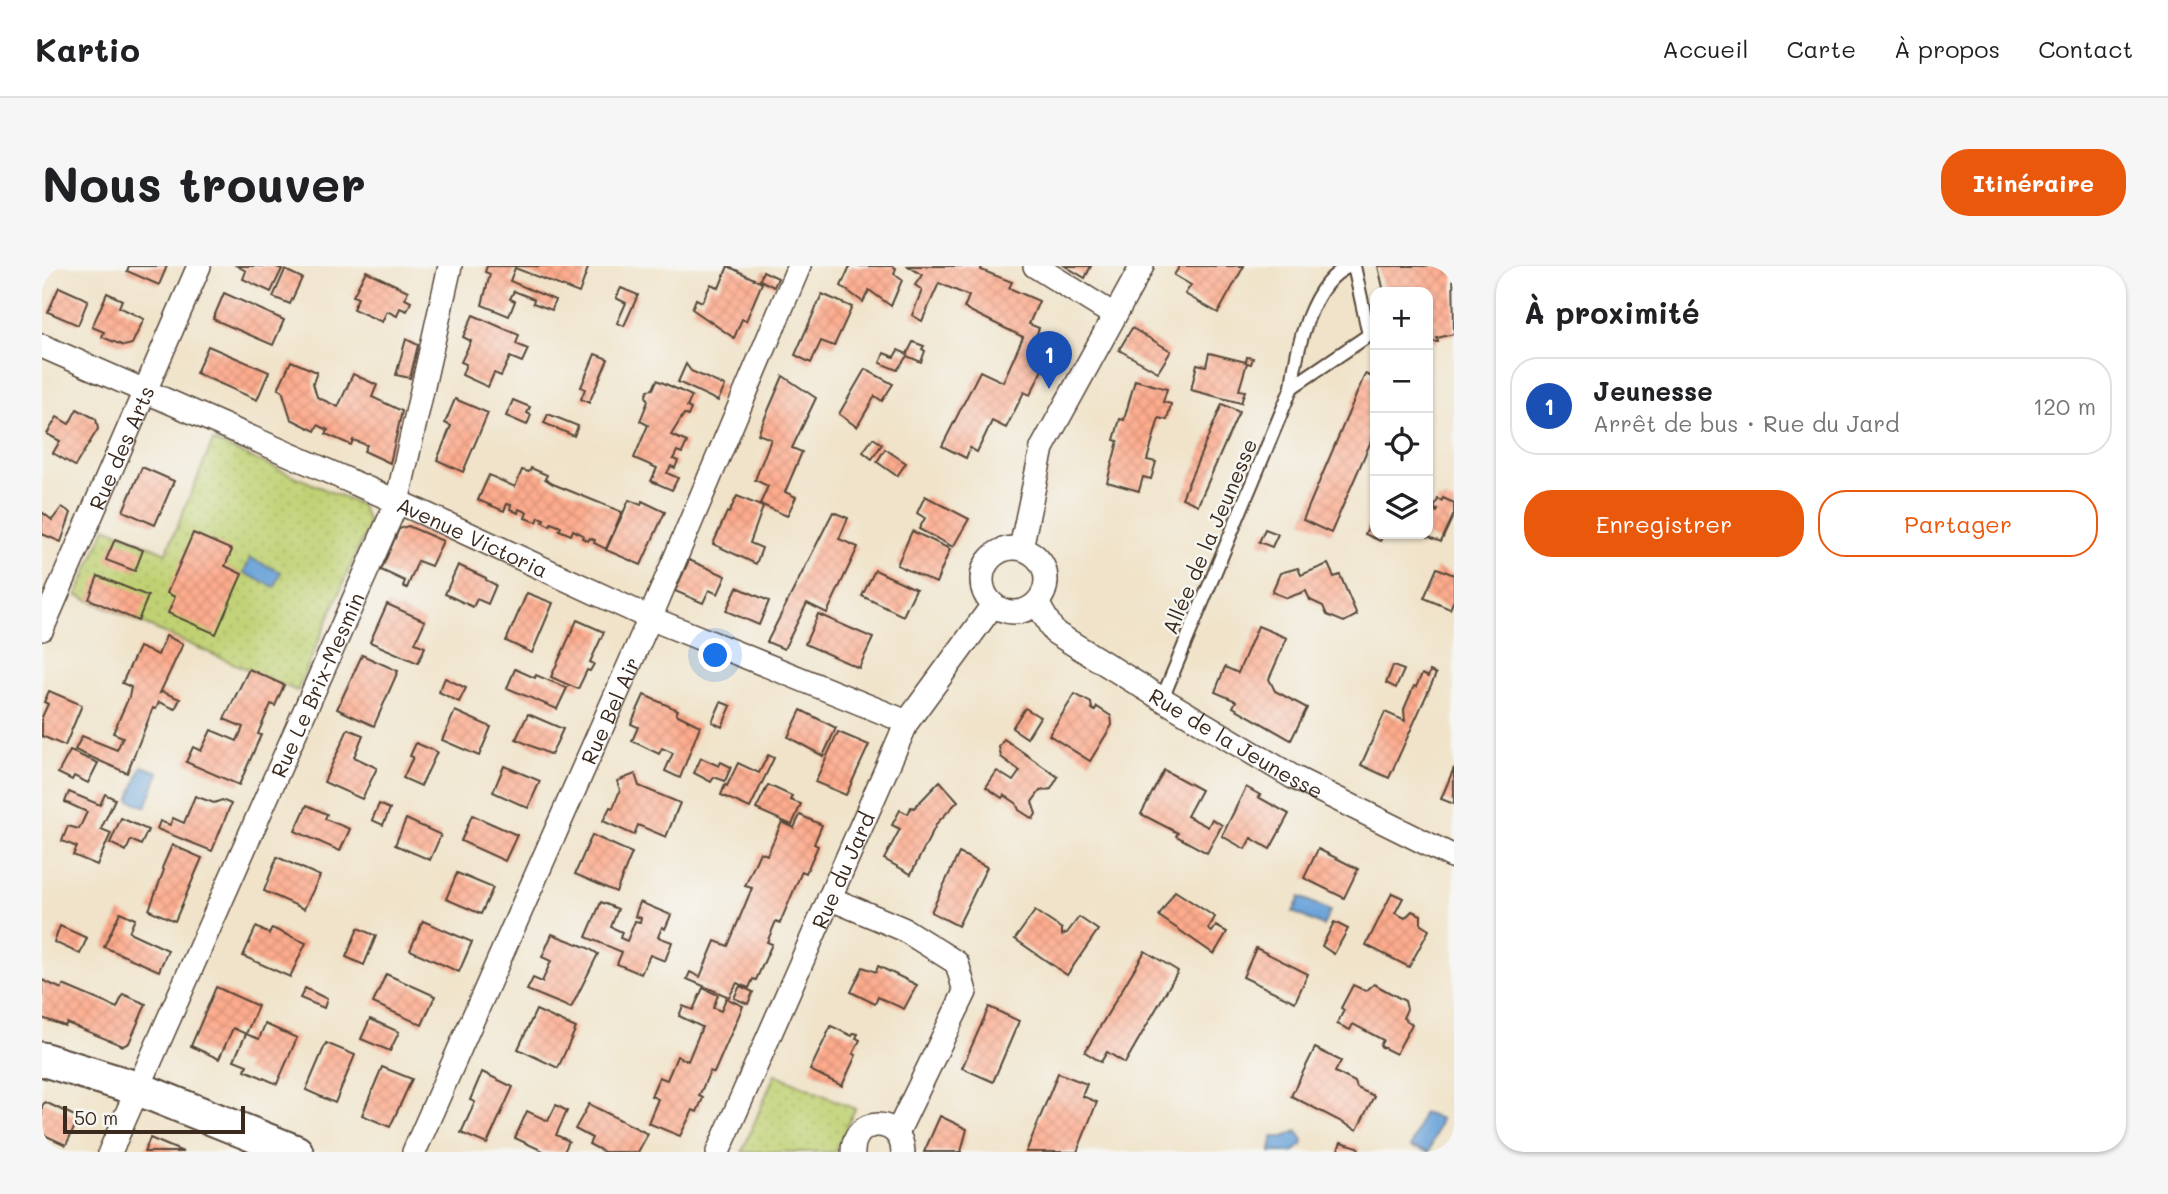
<!DOCTYPE html>
<html lang="fr">
<head>
<meta charset="utf-8">
<style>
  :root { --surface:#fff; --page:#f6f6f6; --text:#202124; --muted:#757577; --line:#e0e0e0; --accent:#ea580c }
  body { margin:0; font-family:Mali,sans-serif; background:var(--page); color:var(--text) }
  .controls { position:absolute; right:21px; top:21px; display:grid; overflow:hidden; border-radius:14px; box-shadow:0 2px 5px #0004 }
  .controls button { width:63px; height:63px; display:grid; place-items:center; padding:0; border:0; border-bottom:2px solid var(--line); background:var(--surface); color:var(--text); font:35px sans-serif }
  .scale { position:absolute; left:21px; bottom:18px; width:182px; box-sizing:border-box; padding-left:7px; border:4px solid #3b2a1e; border-top:0; font-size:19px; line-height:24px; white-space:nowrap; color:#3b2a1e; -webkit-text-stroke:5px #f6f6f2; paint-order:stroke }
  .you { position:absolute; left:674px; top:390px; width:24px; height:24px; margin:-18px; border:5px solid #fff; border-radius:50%; background:#1a73e8; box-shadow:0 0 0 10px #1a73e833 }
  .badge { display:grid; place-items:center; width:46px; height:46px; border-radius:50%; background:var(--accent); color:#fff; font-size:23px; font-weight:700 }
  .pin { position:absolute; translate:-50% -58px; filter:drop-shadow(0 2px 4px #0008) }
  .pin::after { content:''; position:absolute; top:37px; width:24px; height:21px; background:inherit; clip-path:polygon(0 0,100% 0,50% 100%) }
  .list { margin:0; padding:0; list-style:none }
  h2 { display:flex; justify-content:space-between; align-items:center; height:91px; margin:0; padding:0 28px; font-size:30px }
  h2 small { font-size:23px; font-weight:400; color:var(--muted) }
  .list li { display:grid; grid-template-columns:46px 1fr auto; gap:21px; align-items:center; box-sizing:border-box; height:98px; margin:0 14px 14px; padding:0 14px; border:2px solid var(--line); border-radius:28px }
  .list b { display:block; font-size:26px; white-space:nowrap }
  .list p { margin:0; font-size:23px; white-space:nowrap; color:var(--muted) }
  .list em { font-size:23px; font-style:normal; color:var(--muted) }
  .actions { display:flex; gap:14px; padding:21px 28px }
  .actions a { flex:1; padding:16px 0; border:2px solid var(--accent); border-radius:28px; text-align:center; font-size:24px; color:var(--accent) }
  .actions .main { background:var(--accent); color:#fff }
  .icon { flex:none; width:38px; height:38px; fill:none; stroke:currentColor; stroke-width:2; stroke-linecap:round; stroke-linejoin:round }
  .map { position:relative; flex:none; width:1412px; height:886px; overflow:hidden; border-radius:28px }
  header { display:flex; align-items:center; gap:42px; box-sizing:border-box; height:98px; padding:0 35px; background:var(--surface); border-bottom:2px solid var(--line) }
  header strong { font-size:33px }
  nav { display:flex; gap:38px; margin-inline-start:auto; font-size:24px }
  .intro { display:flex; align-items:center; justify-content:space-between; box-sizing:border-box; height:168px; padding:0 42px }
  h1 { margin:0; font-size:49px }
  .button { padding:18px 32px; border-radius:28px; background:var(--accent); color:#fff; font-size:24px; font-weight:700 }
  main { display:flex; gap:42px; padding:0 42px }
  aside { flex:1; background:var(--surface); border-radius:28px; box-shadow:0 2px 5px #0004 }
  .map>svg:first-child { display:block }
</style>
</head>
<body>
<header>
<strong>Kartio</strong>
<nav><a>Accueil</a><a>Carte</a><a>À propos</a><a>Contact</a></nav>
</header>
<div class="intro"><h1>Nous trouver</h1><a class="button">Itinéraire</a></div>
<main>
<div class="map">
<svg width="1412" height="886" viewBox="0 0 1412 886">
  <defs>
    <pattern id="grass-dots" width="8" height="8" patternUnits="userSpaceOnUse" patternTransform="scale(1.75)"><rect width="8" height="8" fill="#c0d173"/><path d="M2 2h.1M6 6h.1" fill="none" stroke="#a6b463" stroke-width="1.8" stroke-linecap="round"/></pattern>
    <pattern id="building-cross-hatch" width="8" height="8" patternUnits="userSpaceOnUse" patternTransform="scale(1.75)"><rect width="8" height="8" fill="#fdab8d"/><path d="M0 0l8 8M0 8l8-8" fill="none" stroke="#da9379"/></pattern>
  </defs>
  <rect width="100%" height="100%" fill="#f6f6f2"/>
  <filter id="ink" filterUnits="userSpaceOnUse"><feTurbulence type="fractalNoise" baseFrequency=".0143" numOctaves="2"/><feDisplacementMap in="SourceGraphic" scale="14" xChannelSelector="R" yChannelSelector="G"/><feConvolveMatrix kernelMatrix="1 2 1 2 8 2 1 2 1" color-interpolation-filters="sRGB"/></filter>
  <filter id="wash" filterUnits="userSpaceOnUse"><feTurbulence type="fractalNoise" baseFrequency=".00686" numOctaves="4" result="noise"/><feDisplacementMap in="SourceGraphic" scale="28" xChannelSelector="R" yChannelSelector="G"/><feGaussianBlur stdDeviation="1.57" result="paint"/><feColorMatrix in="noise" values="0 0 0 0 0 0 0 0 0 0 0 0 0 0 0 0 0 1.4 0 .05"/><feComposite in="paint" operator="in"/></filter>
  <g filter="url(#wash)">
    <rect width="100%" height="100%" fill="#f0e3c9"/>
    <g fill="url(#grass-dots)" stroke="#7e7e48" stroke-width="2">
      <path d="M171,175L319,239L327,258L255,425L35,329L64,261L124,287Z"/>
      <path d="M733,808L813,843L793,886H700Z"/>
    </g>
    <g fill="#69a2d8" stroke="#52667b" stroke-width="2">
      <path d="M208,292L239,306L233,321L202,307Z"/>
      <path d="M100,500L117,506L104,541L87,534Z"/>
      <path d="M1258,631L1288,645L1281,660L1251,646Z"/>
      <path d="M1381,847L1399,853L1387,886L1369,881Z"/>
      <path d="M1255,865L1261,874V878L1251,886H1229L1231,871H1242Z"/>
    </g>
    <g id="blocks">
      <g fill="url(#building-cross-hatch)">
        <path d="M87,0H125L117,19L85,5Z"/>
        <path d="M195,0H232L240,3L229,26L201,13L204,5Z"/>
        <path d="M445,0H541L546,2L537,27L473,2L468,15L513,34L510,44L491,37L492,33L472,25L468,33L473,35L467,50L440,39L448,8L443,6Z"/>
        <path d="M686,0L720,17L704,55L700,53L692,72L650,43L654,33L660,36L669,18L677,22Z"/>
        <path d="M808,0H850L854,2L852,8L860,14L849,40L827,24L821,36L799,20Z"/>
        <path d="M866,0H940L939,4L970,16L967,22L997,35L987,58L997,62L994,70L1008,76L1002,91L1005,92L994,117L988,129L982,126L964,162L950,155L935,186L928,182L924,192L900,180L938,105L961,116L981,71L922,42L927,30L897,17L880,55L870,49L880,24L873,19L880,9Z"/>
        <path d="M1023,0H1049L1043,12Z"/>
        <path d="M1138,0H1202L1176,47L1143,28L1149,19L1132,9Z"/>
        <path d="M1336,0H1411L1412,68L1395,72L1396,76H1391L1390,72L1386,73V26H1342Z"/>
        <path d="M243,4L260,12L248,38L231,31Z"/>
        <path d="M324,5L366,25L363,33L369,36L365,45L358,42L355,50L345,45L340,56L311,43L316,32L311,30Z"/>
        <path d="M721,5L736,12L732,21L718,14Z"/>
        <path d="M17,21L46,34L36,59L6,46Z"/>
        <path d="M579,22L596,29L582,60L575,57L584,37L574,32Z"/>
        <path d="M65,27L80,34L77,41L102,53L90,78L82,80L60,71L62,66L50,61Z"/>
        <path d="M182,27L242,54L231,79L171,53Z"/>
        <path d="M780,28L810,41L792,80L779,75L769,97L753,89Z"/>
        <path d="M431,49L477,69L474,78L486,83L480,96L468,91L459,110L452,107L446,121L420,109L424,98L419,96L429,75L421,71Z"/>
        <path d="M1090,62L1129,85L1116,106L1077,84Z"/>
        <path d="M364,73L376,79L368,112L354,109Z"/>
        <path d="M871,76L882,80L880,83L883,85L879,96L865,90L855,104L838,97L842,87L852,91L856,84L865,88Z"/>
        <path d="M166,80L227,106L215,134L154,107Z"/>
        <path d="M1167,87L1204,96L1205,91L1211,92L1209,98L1205,97L1197,124L1203,125L1199,137L1149,124L1155,98L1164,100Z"/>
        <path d="M553,88L566,93L547,137L539,133L543,123L539,121Z"/>
        <path d="M249,95L275,106L271,117L275,131L296,141L311,108L335,119L330,131L360,145L348,197L322,185L325,179L311,174L309,179L284,168L286,164L276,159L273,165L249,153L240,124L236,123Z"/>
        <path d="M644,98L649,105L683,120L676,135L636,116Z"/>
        <path d="M823,103L851,118L840,135L833,130L815,161L797,148Z"/>
        <path d="M1323,108L1333,112V166L1289,267L1261,254Z"/>
        <path d="M741,110L774,132L750,182L760,186L743,226L754,231L745,250L718,238L726,220L713,214L729,173L716,168Z"/>
        <path d="M615,114L650,130L645,141L649,143L646,150L642,148L629,169L645,176L640,187L635,185L631,193L636,195L633,202L629,200L625,207L636,212L630,224L609,215L615,202L592,192L606,159L598,155L606,135L604,130L606,124L611,123Z"/>
        <path d="M1093,114L1125,123L1121,136L1129,138L1125,154L1117,152L1105,194L1114,196L1109,213L1101,211L1097,225L1065,216L1076,175L1072,174L1078,153L1082,154Z"/>
        <path d="M413,133L446,147L421,206L395,194L409,160L403,157Z"/>
        <path d="M471,134L488,141L485,147L489,149L485,159L464,150Z"/>
        <path d="M1180,138L1197,146L1156,239L1140,232Z"/>
        <path d="M35,143L54,153L56,163L33,200L11,187L18,175L5,168L15,151L27,158Z"/>
        <path d="M506,148L536,160L532,170L502,157Z"/>
        <path d="M831,172L840,178L830,193L821,186Z"/>
        <path d="M843,183L864,197L855,210L835,196Z"/>
        <path d="M100,201L132,215L113,259L81,245Z"/>
        <path d="M489,202L505,209L503,213L511,218L580,246L564,283L552,277L553,274L548,272L546,275L540,272L541,269L531,264L529,269L517,264L519,261L509,257L508,260L501,256L502,253L497,251L495,256L483,252L485,246L477,243L476,247L468,243L469,239L465,238L462,245L436,234L447,209L473,221L480,204L487,206Z"/>
        <path d="M695,230L721,241L708,277L720,282L714,298L671,278L685,246L687,247Z"/>
        <path d="M883,230L927,253L911,281L877,263L883,252L875,247Z"/>
        <path d="M1401,232L1412,237V248L1399,276L1380,268H1386V242L1395,246L1396,244L1392,243L1396,233L1400,235Z"/>
        <path d="M587,234L599,239L600,235L623,246L599,299L564,284Z"/>
        <path d="M20,241L29,247L19,276L0,268V246L10,254Z"/>
        <path d="M1333,245V268H1342L1338,275L1323,268Z"/>
        <path d="M791,246L806,252L797,273L816,281L785,347L765,337L742,383L725,376Z"/>
        <path d="M366,260L401,275L389,300L376,295L365,322L361,320L363,315L339,304L357,263Z"/>
        <path d="M1223,263L1236,268L1230,281L1217,276Z"/>
        <path d="M870,265L908,283L894,317L855,299Z"/>
        <path d="M151,267L190,284L183,300L200,308L174,368L126,347L133,331L125,327Z"/>
        <path d="M73,273L101,284L93,305L64,294Z"/>
        <path d="M647,294L684,310L676,328L667,324L661,337L633,325Z"/>
        <path d="M1286,298L1292,311L1298,309L1315,349L1302,356L1285,349L1281,340L1268,334L1264,325L1245,332L1230,326L1238,307L1256,302L1259,309Z"/>
        <path d="M416,299L444,312V314L454,319L446,338L435,333L431,341L403,328Z"/>
        <path d="M1395,302L1412,309V334L1408,343L1382,332Z"/>
        <path d="M833,304L874,323L861,350L820,330Z"/>
        <path d="M56,310L106,330L96,355L47,333Z"/>
        <path d="M695,321L727,335L717,359L684,345Z"/>
        <path d="M485,327L511,337L490,387L464,375Z"/>
        <path d="M345,338L383,355L373,377L383,381L376,397L328,376Z"/>
        <path d="M776,348L831,372L817,402L763,378Z"/>
        <path d="M535,354L562,366L548,396L552,398L548,405L545,404L536,423L509,411Z"/>
        <path d="M1216,360L1245,372L1227,413L1233,425L1265,442L1249,474L1191,441L1194,435L1173,426L1183,401L1196,407Z"/>
        <path d="M124,370L141,378L118,427L121,426L138,433L133,443L117,436L114,443L111,442L85,507L33,484L40,470L75,484L81,471L71,467L87,431L89,421L80,417L97,381L116,389Z"/>
        <path d="M320,389L356,405L332,460L295,443Z"/>
        <path d="M1351,400L1362,404L1354,422L1344,417Z"/>
        <path d="M207,403L242,419L233,440L229,438L217,465L216,468L219,469L197,519L144,496L151,481L159,485L169,464L195,475L201,461L182,453Z"/>
        <path d="M473,403L493,412L494,409L525,422L515,443L465,422Z"/>
        <path d="M1388,405L1394,408L1347,512L1319,499L1343,446L1363,455L1362,443L1372,420L1374,421L1380,408L1386,411Z"/>
        <path d="M403,412L424,422L417,436L397,426Z"/>
        <path d="M7,425L40,439L23,480L0,470V451L6,438L2,436Z"/>
        <path d="M1033,428L1049,437L1050,443L1053,445L1055,441L1069,450L1070,459L1048,495L1007,469Z"/>
        <path d="M602,429L636,444L634,448L658,460L638,512L623,505L631,487L620,482L617,488L590,475L596,461L589,458Z"/>
        <path d="M679,436L689,440L680,461L670,456Z"/>
        <path d="M983,442L998,451L985,472L970,462Z"/>
        <path d="M759,444L794,462L781,490L746,471Z"/>
        <path d="M413,445L449,461L437,490L400,474Z"/>
        <path d="M486,448L521,463L509,489L474,473Z"/>
        <path d="M306,463L321,469L312,491L335,502L320,533L282,516Z"/>
        <path d="M796,466L827,479L804,529L773,516Z"/>
        <path d="M962,473L1016,511L1009,523L998,525L990,536L994,548L991,553L977,544L974,537L962,529L960,532L944,521L955,505L971,515L978,505L959,491L957,481Z"/>
        <path d="M374,477L395,486L379,520L361,512L371,491L368,490Z"/>
        <path d="M28,485L56,497L46,517L32,510L30,514L16,507Z"/>
        <path d="M726,489L732,492L708,542L679,529L683,519L685,520L696,497L717,507Z"/>
        <path d="M659,492L677,500L679,496L689,501L683,515L672,511L669,516L652,507Z"/>
        <path d="M462,500L498,515L486,542L451,526Z"/>
        <path d="M1412,502V538L1399,533Z"/>
        <path d="M1122,504L1159,524L1145,550L1166,561L1170,553L1180,559L1165,587L1134,570L1136,567L1099,548Z"/>
        <path d="M593,508L597,520L638,537L624,571L596,559L592,569L561,555L568,541L571,542L578,524L575,515Z"/>
        <path d="M898,515L916,535L895,557L869,608L842,593L858,563L850,559L858,544L866,548L869,541L872,542Z"/>
        <path d="M726,519L750,530L748,534L759,538L750,559L714,543Z"/>
        <path d="M1204,521L1218,529L1216,531L1247,548L1228,583L1209,572L1203,583L1180,570Z"/>
        <path d="M27,526L58,539L63,528L73,533L59,563L69,567L55,599L31,589L35,581L20,575L26,560L37,563L45,546L23,536Z"/>
        <path d="M153,530L172,537L180,534L189,538L170,585L115,563L118,555L128,559L131,552L142,557Z"/>
        <path d="M337,538L348,543L341,559L330,554Z"/>
        <path d="M265,539L285,548L283,553L308,563L298,585L253,565Z"/>
        <path d="M430,549L475,569L463,595L419,575Z"/>
        <path d="M758,549L780,559L772,578L776,580L764,607L760,605L738,657L734,655L725,676L730,678L714,714L711,713L707,722L695,717L687,731L645,713L648,706L658,711L673,675L686,680L710,622L703,620L718,586L725,589L740,556L752,562Z"/>
        <path d="M79,552L106,564L99,579L89,574L84,585L68,577Z"/>
        <path d="M364,553L399,569L388,594L353,579Z"/>
        <path d="M550,569L590,587L574,626L533,608Z"/>
        <path d="M130,579L160,592L133,655L107,644L122,604L120,602Z"/>
        <path d="M1276,583L1316,603L1302,632L1262,612Z"/>
        <path d="M917,587L945,601L916,660L889,646Z"/>
        <path d="M235,591L278,610L262,643L222,625Z"/>
        <path d="M415,607L451,622L439,648L404,633Z"/>
        <path d="M1133,625L1173,651L1166,663L1170,666L1174,660L1185,666L1172,688L1117,650Z"/>
        <path d="M1350,627L1361,632L1353,647L1363,652L1370,645L1379,649V659L1387,664L1367,701L1324,679Z"/>
        <path d="M559,636L576,643L569,661L580,666L578,672L585,675L593,655L598,656L599,652L593,650L598,636L629,649L623,663L620,661L616,671L630,676L623,695L608,689L599,708L575,698L580,686L544,671Z"/>
        <path d="M993,645L1020,663V669L1025,667L1037,651L1056,664L1025,709L973,673Z"/>
        <path d="M78,646L93,653L87,666L126,684L117,705L62,681Z"/>
        <path d="M381,655L430,676L417,706L368,684Z"/>
        <path d="M1292,656L1306,663L1292,688L1280,680Z"/>
        <path d="M18,660L45,672L38,688L12,676Z"/>
        <path d="M214,661L227,668L230,662L264,677L248,711L201,690Z"/>
        <path d="M316,662L334,670L322,699L304,691Z"/>
        <path d="M510,668L546,682L556,688L529,742L485,724L491,712L500,716L509,695L500,691Z"/>
        <path d="M1214,682L1266,708L1253,736L1201,711Z"/>
        <path d="M1103,685L1136,705L1083,797L1065,786L1059,796L1043,786Z"/>
        <path d="M836,700L875,719L862,743L836,731L833,738L809,726L821,701L834,706Z"/>
        <path d="M344,708L393,730L380,759L331,737Z"/>
        <path d="M0,714L20,723L21,719L75,742L81,728L104,738L87,777L81,780L25,757L23,760L0,752Z"/>
        <path d="M1332,718L1363,735L1365,743L1361,752L1370,758L1354,788L1338,780L1341,774L1311,758L1308,764L1295,758L1302,744L1299,742L1311,719L1324,725Z"/>
        <path d="M698,720L711,726L706,738L692,732Z"/>
        <path d="M174,721L216,740L204,768L191,762L177,793L149,780Z"/>
        <path d="M263,722L285,733L282,742L258,732Z"/>
        <path d="M661,722L676,729L671,742L679,745L684,732L701,740L672,807L668,805L657,830L661,832L655,846L651,844L638,870L606,857L616,833L609,830L617,811L625,814L635,790L646,795L660,761L637,750L641,740L651,744Z"/>
        <path d="M947,741L977,755L951,816L920,802Z"/>
        <path d="M494,744L534,762L516,802L476,783Z"/>
        <path d="M328,753L357,766L348,785L319,773Z"/>
        <path d="M223,758L255,772L235,818L203,804L205,799L192,794L204,768L217,773Z"/>
        <path d="M789,760L810,770L812,767L816,768L814,772L818,774L811,788L814,789L800,820L768,804Z"/>
        <path d="M284,777L313,789L293,837L264,824Z"/>
        <path d="M1273,782L1299,795L1293,806L1313,816L1315,822L1332,830L1315,864L1249,830Z"/>
        <path d="M340,801L370,813L348,861L320,849Z"/>
        <path d="M440,806L471,821L445,878L419,867L433,836L428,834Z"/>
        <path d="M1016,807L1045,818L1040,830L1055,836L1035,886H984Z"/>
        <path d="M3,836L37,852L24,879L0,868V840Z"/>
        <path d="M547,838L606,868L596,886H562L547,878L550,872L533,863Z"/>
        <path d="M514,839L525,845L514,869L527,875L522,886H503L473,872L485,845L506,855Z"/>
        <path d="M898,850L925,863L919,886H882Z"/>
        <path d="M108,872L141,886H102Z"/>
        <path d="M1299,876L1316,881L1318,886H1295Z"/>
      </g>
    </g>
  </g>
  <g filter="url(#ink)">
    <use href="#blocks" fill-opacity="0" stroke="#564638" stroke-width="2"/>
    <g fill="none" stroke-linecap="round" stroke-linejoin="round">
      <g stroke="#564638" stroke-width="16">
        <g id="lane">
          <path d="M1250,121L1327,69L1312,0"/>
          <path d="M1120,433L1250,121C1254,84 1269,15 1308,0"/>
        </g>
      </g>
      <g stroke="#564638" stroke-width="26">
        <g id="street">
          <path d="M993,0L1072,49"/>
          <path id="s1" d="M0,80L381,247L608,352L865,456"/>
          <circle cx="972" cy="314" r="32"/>
          <path d="M979,282L1000,182L1100,0"/>
          <path id="s2" d="M995,337L1012,366L1120,433L1251,511L1412,591"/>
          <path id="s3" d="M0,363L157,0"/>
          <path d="M787,632L861,663L915,697L923,726L855,867"/>
          <path id="s4" d="M68,886L355,236L408,0"/>
          <path id="s5" d="M372,886L608,352L757,0"/>
          <path id="s6" d="M676,886L865,456L951,339"/>
          <path d="M811,886C811,850 860,850 861,886"/>
        </g>
      </g>
      <g stroke="#564638" stroke-width="37">
        <path id="secondary" d="M0,793L97,823L254,886"/>
      </g>
      <use href="#lane" stroke="#fff" stroke-width="12"/>
      <use href="#street" stroke="#fff" stroke-width="23"/>
      <use href="#secondary" stroke="#fff" stroke-width="33"/>
    </g>
  </g>
  <g text-anchor="middle" dominant-baseline="central" stroke-width="5" stroke-linejoin="round" paint-order="stroke">
    <g font-size="21" fill="#3b2a1e" stroke="#f6f6f2">
      <text stroke="none"><textPath href="#s3" startOffset="198">Rue des Arts</textPath></text>
      <text transform="translate(1167 270) rotate(-67)">Allée de la Jeunesse</text>
      <text stroke="none"><textPath href="#s1" startOffset="471">Avenue Victoria</textPath></text>
      <text stroke="none"><textPath href="#s4" startOffset="511">Rue Le Brix-Mesmin</textPath></text>
      <text stroke="none"><textPath href="#s5" startOffset="483">Rue Bel Air</textPath></text>
      <text stroke="none"><textPath href="#s2" startOffset="247">Rue de la Jeunesse</textPath></text>
      <text stroke="none"><textPath href="#s6" startOffset="308">Rue du Jard</textPath></text>
    </g>
  </g>
</svg>
<div class="controls">
<button>+</button>
<button>−</button>
<button><svg class="icon" aria-label="locate" viewBox="0 0 24 24"><circle cx="12" cy="12" r="6"/><path d="M12 2v4M12 18v4M2 12h4M18 12h4"/></svg></button>
<button><svg class="icon" aria-label="layers" viewBox="0 0 24 24"><path d="M12 4l9 5-9 5-9-5zM3 14l9 5 9-5"/></svg></button>
</div>
<div class="scale">50 m</div>
<div class="you"></div>
<div class="pin badge" style="left:1007px;top:123px;background:#1a4fb4">1</div>
</div>
<aside>
<h2>À proximité<small></small></h2>
<ul class="list">
<li><span class="badge" style="background:#1a4fb4">1</span><div><b>Jeunesse</b><p>Arrêt de bus · Rue du Jard</p></div><em>120 m</em></li>
</ul>
<div class="actions"><a class="main">Enregistrer</a><a>Partager</a></div>
</aside>
</main>
</body>
</html>
